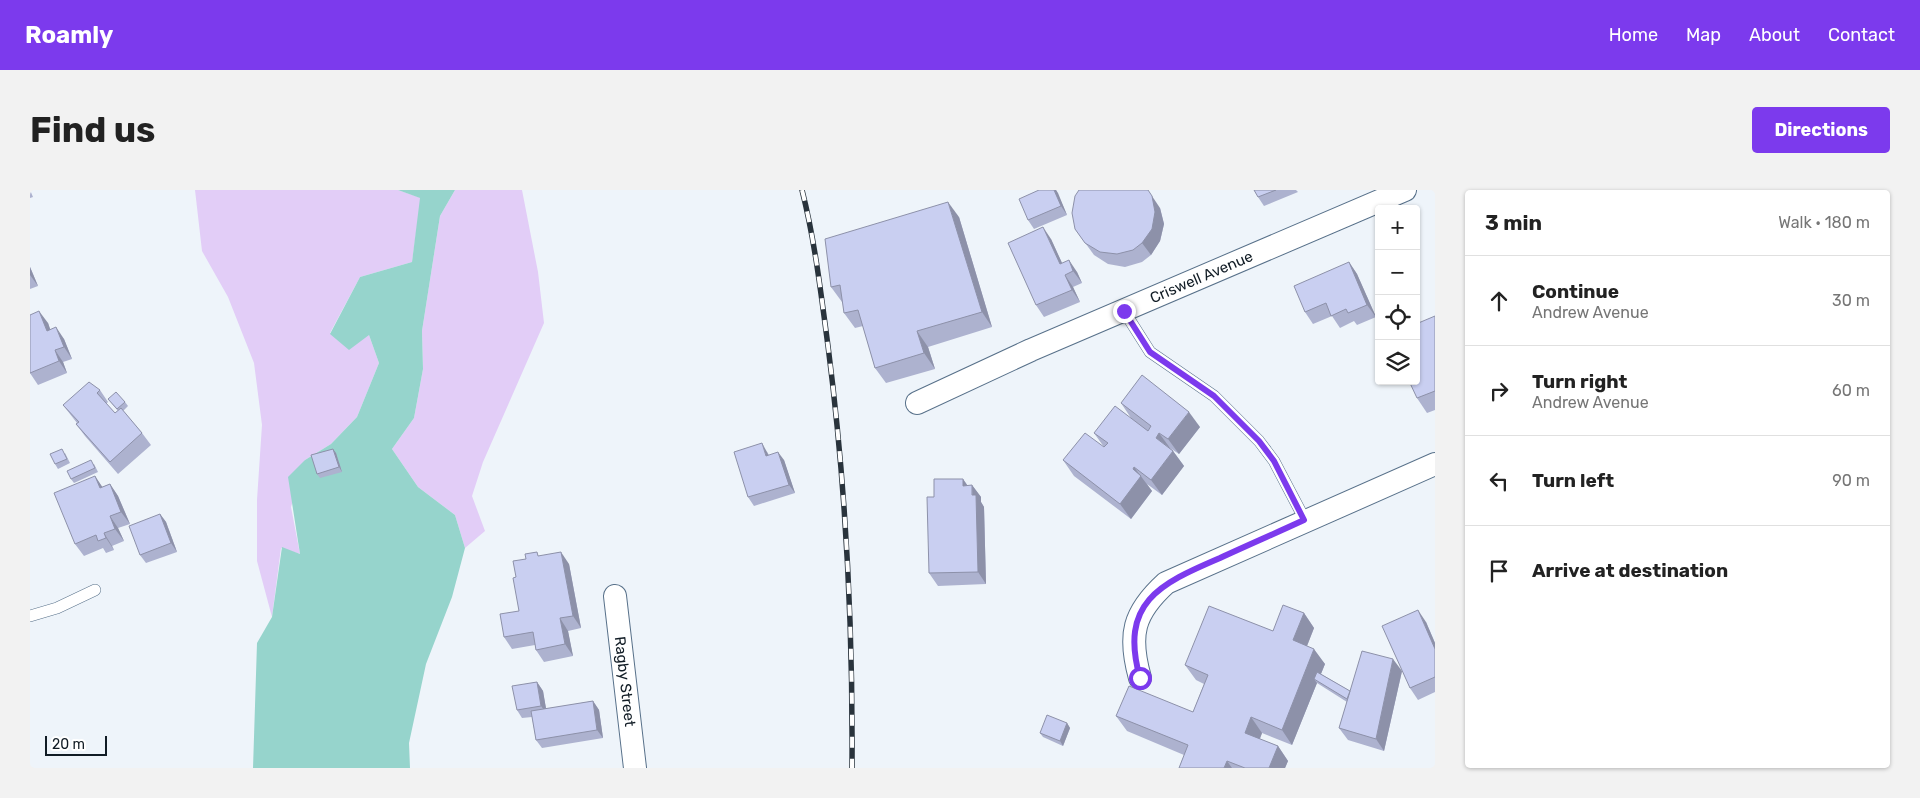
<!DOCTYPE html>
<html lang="en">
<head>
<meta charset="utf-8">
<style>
  :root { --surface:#fff; --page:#f2f2f2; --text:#222; --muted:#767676; --line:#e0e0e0; --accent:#7c3aed }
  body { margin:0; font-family:Rubik,sans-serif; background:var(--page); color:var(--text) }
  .controls { position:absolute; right:15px; top:15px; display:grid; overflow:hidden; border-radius:5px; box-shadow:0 1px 4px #0004 }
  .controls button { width:45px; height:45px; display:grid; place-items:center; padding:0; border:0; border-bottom:1px solid var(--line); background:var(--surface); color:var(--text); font:25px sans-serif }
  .scale { position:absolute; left:15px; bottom:12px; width:62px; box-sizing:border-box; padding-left:5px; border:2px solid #111c25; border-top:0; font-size:14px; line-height:18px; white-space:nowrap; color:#111c25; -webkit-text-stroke:4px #fff; paint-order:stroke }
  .stop { position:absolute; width:15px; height:15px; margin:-11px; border:4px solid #7c3aed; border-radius:50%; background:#fff }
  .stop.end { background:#7c3aed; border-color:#fff; box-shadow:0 1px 5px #0008 }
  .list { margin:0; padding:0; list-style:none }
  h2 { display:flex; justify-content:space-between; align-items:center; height:65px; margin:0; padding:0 20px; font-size:21px }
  h2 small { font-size:16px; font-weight:400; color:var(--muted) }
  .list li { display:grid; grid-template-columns:32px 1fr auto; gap:15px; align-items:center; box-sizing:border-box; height:90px; padding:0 20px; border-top:1px solid var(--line) }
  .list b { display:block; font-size:19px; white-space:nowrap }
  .list p { margin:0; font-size:16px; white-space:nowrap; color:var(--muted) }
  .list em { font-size:16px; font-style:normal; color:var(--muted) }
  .icon { flex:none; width:28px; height:28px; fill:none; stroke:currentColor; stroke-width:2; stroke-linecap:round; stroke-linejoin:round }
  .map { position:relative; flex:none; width:1405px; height:578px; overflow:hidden; border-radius:5px }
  header { display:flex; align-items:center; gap:30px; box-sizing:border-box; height:70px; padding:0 25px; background:var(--accent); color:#fff }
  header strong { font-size:24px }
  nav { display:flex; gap:28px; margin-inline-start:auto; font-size:18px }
  .intro { display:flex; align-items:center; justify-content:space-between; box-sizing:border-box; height:120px; padding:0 30px }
  h1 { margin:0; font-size:35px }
  .button { padding:12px 22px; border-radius:5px; background:var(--accent); color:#fff; font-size:18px; font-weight:700 }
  main { display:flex; gap:30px; padding:0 30px }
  aside { flex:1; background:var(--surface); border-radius:5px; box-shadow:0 1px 4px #0004 }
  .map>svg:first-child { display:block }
</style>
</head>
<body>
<header>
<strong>Roamly</strong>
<nav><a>Home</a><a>Map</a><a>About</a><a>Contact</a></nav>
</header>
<div class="intro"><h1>Find us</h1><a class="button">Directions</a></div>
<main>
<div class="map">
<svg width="1405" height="578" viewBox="0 0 1405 578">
  <rect width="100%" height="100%" fill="#eef4fa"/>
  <g fill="#e2cdf7">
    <path d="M165,0H368L391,8L382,72L330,87L300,143L339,145L349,173L327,227L301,254L275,270L261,317L270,364L251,358L242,427L227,371V310L232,235L224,173L198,107L172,61Z"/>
    <path d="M425,0H492L508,82L514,133L453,272L442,306L455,341L435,358L425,325L388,297L362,259L384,228L393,179L392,141L410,26Z"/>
  </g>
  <path fill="#96d4cc" d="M368,0H425L410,26L392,141L393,179L384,228L362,259L388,297L425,325L435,358L422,407L396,474L379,553L380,578H223L227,453L242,427L252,357L270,364L258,287L275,270L301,254L327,227L349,173L339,145L319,160L300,144L330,87L382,72L390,8Z"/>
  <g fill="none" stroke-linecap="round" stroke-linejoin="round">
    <g stroke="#58718a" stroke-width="12">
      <g id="lane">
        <path d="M1094,121L1120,162L1184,206L1229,251L1244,271L1275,330"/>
        <path d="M0,426L27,418L65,400"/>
      </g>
    </g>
    <g stroke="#58718a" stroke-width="24">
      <g id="street">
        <path id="s1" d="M887,213L1001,160L1375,0"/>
        <path id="s2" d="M585,406L605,578"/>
        <path d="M1110,488C1098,445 1103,423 1136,393L1405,274"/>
      </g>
    </g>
    <use href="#lane" stroke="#fff" stroke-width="11"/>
    <use href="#street" stroke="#fff" stroke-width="22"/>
    <g stroke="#29333c" stroke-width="5.5">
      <path id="rail" d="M772,0C785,51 791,104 798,156C816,296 823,437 822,578"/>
    </g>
    <use href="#rail" stroke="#fff" stroke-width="4" stroke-dasharray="11" stroke-linecap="butt"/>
  </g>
  <g fill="#adb2cf">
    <path d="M0,0L3,7L0,8Z"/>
    <path d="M1009,0H1026L1037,25L1004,39L998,30Z"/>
    <path d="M1224,0H1266L1268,2L1234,16L1228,7Z"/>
    <path d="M1130,18L1134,34L1130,51L1121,65L1112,72L1095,77L1078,74L1064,65L1045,39Z"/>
    <path d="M929,27L962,137L898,157L905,179L856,193L845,178L833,136L825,138L814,123L813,112H812L801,97Z"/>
    <path d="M1021,49L1032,73L1047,82L1052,93L1043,97L1050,112L1014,127L1006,115Z"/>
    <path d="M1319,72L1327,84L1346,127L1327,135L1324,131L1310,138L1302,126L1283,134L1275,122Z"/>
    <path d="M0,77L8,96L0,99Z"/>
    <path d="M0,125L18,133L20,139L34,149L42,169L33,172L37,183L8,195L0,183Z"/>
    <path d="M1405,126V220L1397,223L1387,208Z"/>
    <path d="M70,200L78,212L76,214L85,223L88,221L78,209L95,212L98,216L93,221L112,243L121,255L88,284L55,246L46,234L47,233L33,215Z"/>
    <path d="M1091,213L1170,237L1149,264L1140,258L1143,261L1154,276L1132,305L1117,294L1122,301L1101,329L1044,286L1033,270L1074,257L1064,243L1101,228Z"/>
    <path d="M303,259L306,263L312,282L290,288L287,284Z"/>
    <path d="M737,262L739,265L754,270L765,303L724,316L718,307Z"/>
    <path d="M35,263L40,273L28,279L25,274Z"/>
    <path d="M64,274L68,282L44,293L41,289Z"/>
    <path d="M65,286L72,297L80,294L88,306L100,334L88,338L94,351L82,356L84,360L76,363L73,358L54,366L45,354Z"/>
    <path d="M933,289L938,296L942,295L951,307V312L954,317L956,394L908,396L899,383L904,307Z"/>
    <path d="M130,324L136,332L147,362L116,373L110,365Z"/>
    <path d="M509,366L539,374L551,438L538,441L543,466L514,472L506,460L505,455L482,459L474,447L489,421L486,387L496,369Z"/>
    <path d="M1274,423L1284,438L1277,456L1295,474L1291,484L1320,501L1372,481L1354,561L1318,550L1309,538L1317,512L1287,493L1262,555L1232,543L1230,549L1248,556L1258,571L1255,578H1149L1154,565L1097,541L1086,526L1163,522L1174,494L1166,490L1155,475L1243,441Z"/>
    <path d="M1396,432L1405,453V502L1388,510L1380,498Z"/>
    <path d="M507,492L513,501L516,519L563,511L569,520L573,548L512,558L506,550L502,527L492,528L487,520Z"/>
    <path d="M1037,533L1040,538L1033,556L1013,547L1010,543Z"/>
  </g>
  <g fill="#8d91a9">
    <path d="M1024,0H1026L1028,3L1037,25L1031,16Z"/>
    <path d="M1122,6L1130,18L1134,34L1130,51L1121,65L1112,53Z"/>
    <path d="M918,12L929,27L962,137L952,122Z"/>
    <path d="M1013,37L1021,49L1037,84L1030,74Z"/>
    <path d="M1039,70L1047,82L1052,93L1043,81Z"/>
    <path d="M1319,72L1327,84L1346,127L1337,115Z"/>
    <path d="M0,77L8,96L0,85Z"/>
    <path d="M1035,85L1043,97L1050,112L1042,100Z"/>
    <path d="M9,121L18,133L25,153L17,141Z"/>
    <path d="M26,137L34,149L42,169L34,157Z"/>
    <path d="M887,141L898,157L905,179L894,163Z"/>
    <path d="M25,160L33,172L37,183L29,171Z"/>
    <path d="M1159,222L1170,237L1149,264L1138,249Z"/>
    <path d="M1129,243L1140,258L1126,248Z"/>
    <path d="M732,253L737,262L742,275L736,266Z"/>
    <path d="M303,259L306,263L312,282L309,277Z"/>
    <path d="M1143,261L1154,276L1132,305L1121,290Z"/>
    <path d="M748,262L754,270L765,303L759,295Z"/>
    <path d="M1104,277L1122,301L1101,329L1090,314L1103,279Z"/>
    <path d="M65,286L73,298H70Z"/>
    <path d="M933,289L941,301L933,296Z"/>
    <path d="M80,294L88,306L100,334L91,322Z"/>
    <path d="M942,295L951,307V312L954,317L956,394L948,382Z"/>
    <path d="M130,324L136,332L147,362L141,353Z"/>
    <path d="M80,326L88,338L94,351L85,339Z"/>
    <path d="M74,343L82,356L84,360L76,348Z"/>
    <path d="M531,362L539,374L551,438L543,426Z"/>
    <path d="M1388,420L1396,432L1405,453V459Z"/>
    <path d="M1274,423L1284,438L1273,466L1263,450Z"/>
    <path d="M530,428L538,441L543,466L535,454Z"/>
    <path d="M1284,459L1295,474L1288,491L1284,489L1287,493L1262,555L1252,540Z"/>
    <path d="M1363,469L1372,481L1354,561L1346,549Z"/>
    <path d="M507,492L513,501L517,524L511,516Z"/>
    <path d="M563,511L569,520L573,548L567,540Z"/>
    <path d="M1221,527L1232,543L1226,558L1215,543Z"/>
    <path d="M1037,533L1040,538L1033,556L1030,551Z"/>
    <path d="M1248,556L1258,571L1255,578H1239Z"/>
    <path d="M1197,571L1202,578H1194Z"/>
  </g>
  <g fill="#c9cff1" stroke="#8d91a9">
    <path d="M1009,0H1024L1031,16L998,30L989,9Z"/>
    <path d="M1049,0H1118L1122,6L1125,22L1122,39L1112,53L1103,60L1087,64L1070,62L1055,53L1045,39L1042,23L1045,6Z"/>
    <path d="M1224,0H1246L1228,7Z"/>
    <path d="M918,12L952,122L887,141L894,163L845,178L828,120L814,123L810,95L801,97L795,49Z"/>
    <path d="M1013,37L1030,74L1039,70L1043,81L1035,85L1042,100L1006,115L978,53Z"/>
    <path d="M1319,72L1337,115L1318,123L1316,119L1301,126L1296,113L1275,122L1264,96Z"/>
    <path d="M9,121L17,141L26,137L34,157L25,160L29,171L0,183V125Z"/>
    <path d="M1405,126V201L1387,208L1379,191H1386V134Z"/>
    <path d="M1112,185L1159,222L1138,249L1129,243L1126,248L1143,261L1121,290L1104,277L1103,279L1111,286L1090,314L1033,270L1055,243L1074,257L1078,253L1064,243L1085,216L1118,241L1121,236L1091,213Z"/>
    <path d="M59,192L70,200L67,203L85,223L91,218L112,243L80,272L46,234L49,232L33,215Z"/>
    <path d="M86,202L95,212L87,219L78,209Z"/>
    <path d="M732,253L736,266L748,262L759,295L718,307L704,262Z"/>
    <path d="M32,259L37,269L25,274L20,264Z"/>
    <path d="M303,259L309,277L287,284L281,265Z"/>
    <path d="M61,270L65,278L41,289L37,281Z"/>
    <path d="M65,286L70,298L80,294L91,322L80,326L85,339L74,343L76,348L68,351L66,345L45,354L24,303Z"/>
    <path d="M904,289H933V296L942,295V305H946L948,382L899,383L897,307H904Z"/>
    <path d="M130,324L141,353L110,365L99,336Z"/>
    <path d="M507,362L508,366L531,362L543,426L530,428L535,454L506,460L503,442L474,447L470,424L489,421L483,388L486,387L483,371L496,369L495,364Z"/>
    <path d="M1253,415L1274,423L1263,450L1284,459L1252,540L1221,527L1215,543L1248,556L1239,578H1215L1197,571L1194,578H1149L1158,555L1086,526L1099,496L1163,522L1178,485L1155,475L1179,416L1243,441Z"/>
    <path d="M1388,420L1405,459V487L1380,498L1352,436Z"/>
    <path d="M1332,461L1363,469L1346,549L1309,538Z"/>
    <path d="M1287,482L1320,501L1317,509L1284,489Z"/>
    <path d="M507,492L511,516L487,520L482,496Z"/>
    <path d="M563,511L567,540L506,550L501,521Z"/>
    <path d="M1017,525L1037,533L1030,551L1010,543Z"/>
  </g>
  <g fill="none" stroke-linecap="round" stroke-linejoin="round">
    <path stroke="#7c3aed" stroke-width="6" d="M1094,121L1120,162L1184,206L1229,251L1244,271L1274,330C1246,343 1218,355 1190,368C1129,394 1089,413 1110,488"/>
  </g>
  <g text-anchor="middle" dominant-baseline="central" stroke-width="4" stroke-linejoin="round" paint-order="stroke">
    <g font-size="15" fill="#111c25" stroke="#fff">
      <text stroke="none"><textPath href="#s1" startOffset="311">Criswell Avenue</textPath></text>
      <text stroke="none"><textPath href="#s2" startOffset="86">Ragby Street</textPath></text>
    </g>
  </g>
</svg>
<div class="controls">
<button>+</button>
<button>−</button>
<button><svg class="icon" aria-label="locate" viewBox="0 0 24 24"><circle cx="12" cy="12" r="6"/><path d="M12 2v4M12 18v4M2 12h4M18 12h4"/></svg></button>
<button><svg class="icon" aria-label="layers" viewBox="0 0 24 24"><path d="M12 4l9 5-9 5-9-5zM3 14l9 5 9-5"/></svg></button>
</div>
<div class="scale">20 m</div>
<div class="stop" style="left:1110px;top:488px"></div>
<div class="stop end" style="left:1094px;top:121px"></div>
</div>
<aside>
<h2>3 min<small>Walk · 180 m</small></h2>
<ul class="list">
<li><svg class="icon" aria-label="ahead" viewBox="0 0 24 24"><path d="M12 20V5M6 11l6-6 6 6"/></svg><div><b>Continue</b><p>Andrew Avenue</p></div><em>30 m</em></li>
<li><svg class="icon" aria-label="right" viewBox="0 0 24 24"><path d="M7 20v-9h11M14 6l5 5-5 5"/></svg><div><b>Turn right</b><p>Andrew Avenue</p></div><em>60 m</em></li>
<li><svg class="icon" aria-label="left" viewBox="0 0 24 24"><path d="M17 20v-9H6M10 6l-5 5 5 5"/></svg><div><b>Turn left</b></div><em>90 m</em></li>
<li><svg class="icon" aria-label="arrive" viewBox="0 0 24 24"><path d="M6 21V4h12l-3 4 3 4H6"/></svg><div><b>Arrive at destination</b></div></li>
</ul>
</aside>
</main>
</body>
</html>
